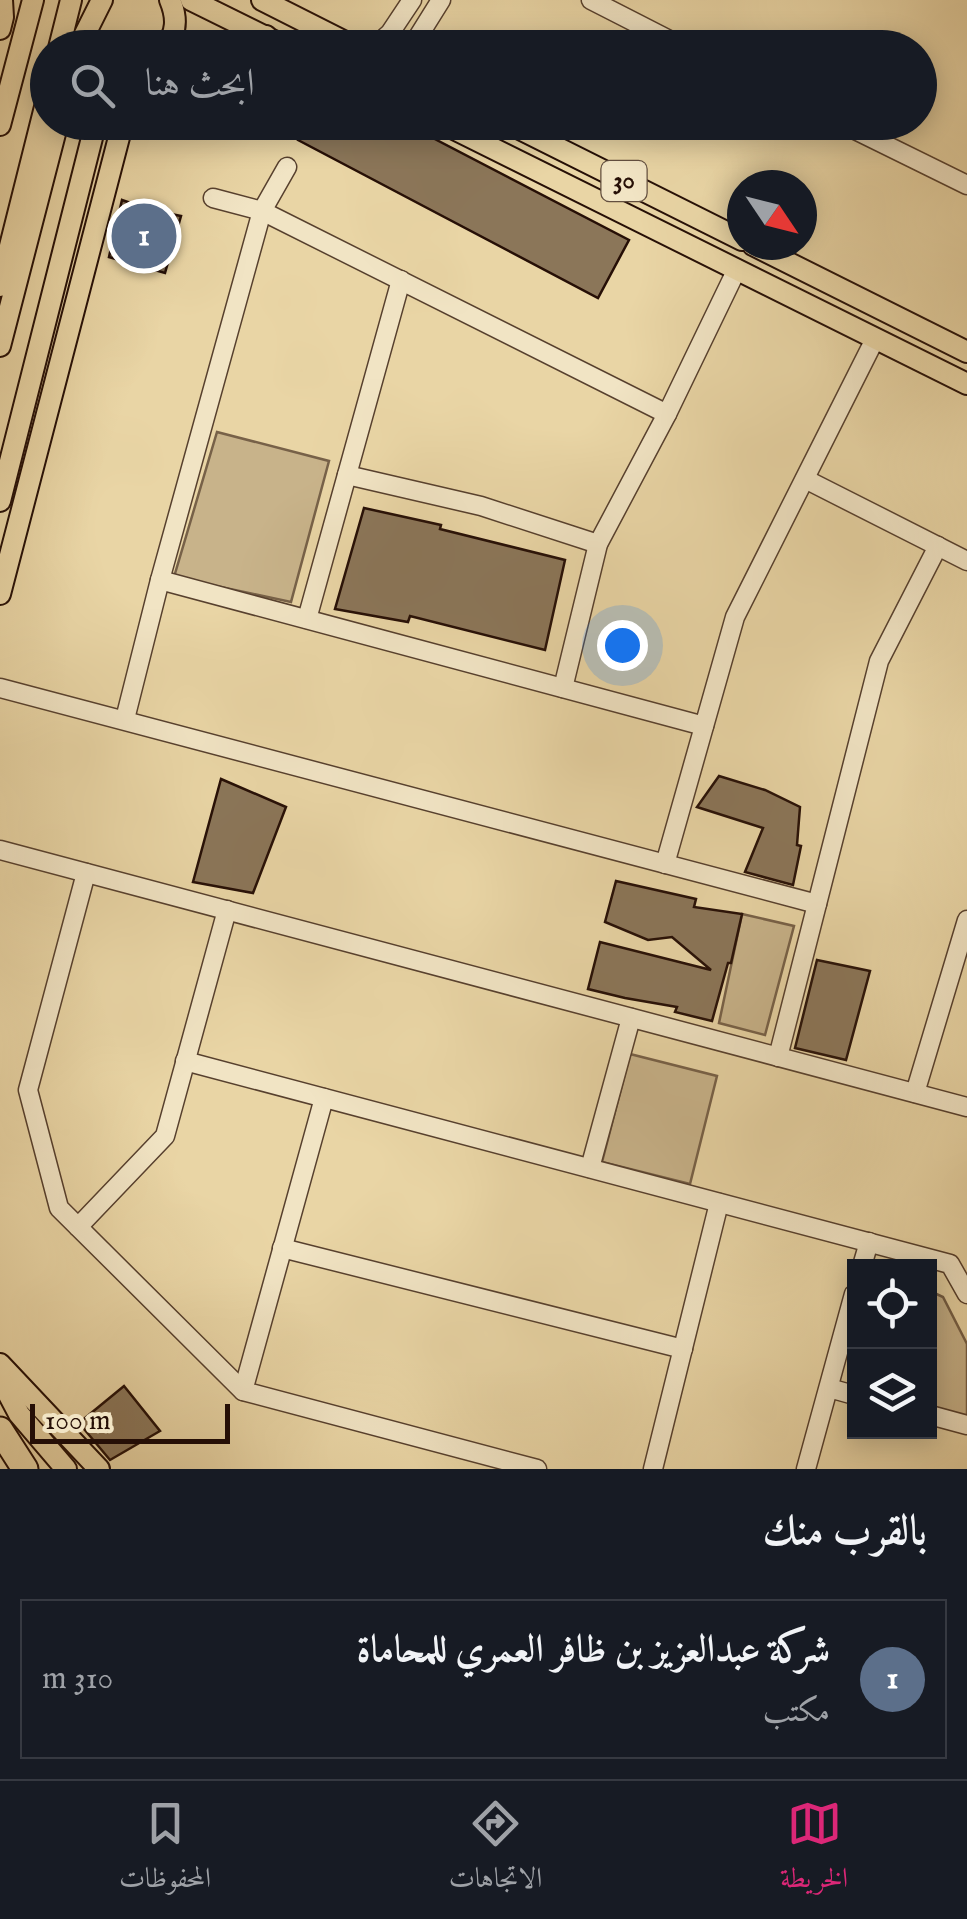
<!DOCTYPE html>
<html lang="ar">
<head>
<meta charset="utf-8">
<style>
  :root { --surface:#171b24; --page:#20242c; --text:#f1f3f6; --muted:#9ea1a6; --line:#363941; --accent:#db2777 }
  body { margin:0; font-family:"IM FELL English",Amiri,serif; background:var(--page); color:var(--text); direction:rtl }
  .controls { position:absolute; right:30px; bottom:30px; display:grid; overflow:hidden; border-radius:0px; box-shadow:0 5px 25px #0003 }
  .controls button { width:90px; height:90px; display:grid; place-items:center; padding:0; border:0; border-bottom:2px solid var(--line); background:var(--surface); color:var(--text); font:50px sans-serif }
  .compass { position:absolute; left:727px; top:170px; width:90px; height:90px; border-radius:50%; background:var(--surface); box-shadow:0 5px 25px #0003; rotate:125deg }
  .scale { position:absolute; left:30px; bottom:25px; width:200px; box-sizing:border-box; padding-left:10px; border:5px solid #260f06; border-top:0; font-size:28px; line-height:35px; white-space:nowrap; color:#260f06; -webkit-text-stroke:8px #f1e4c4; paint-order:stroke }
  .you { position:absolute; left:622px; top:645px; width:35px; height:35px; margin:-25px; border:8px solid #fff; border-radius:50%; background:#1a73e8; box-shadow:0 0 0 15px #1a73e833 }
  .badge { display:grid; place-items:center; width:65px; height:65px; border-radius:50%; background:var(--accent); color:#fff; font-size:32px; font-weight:700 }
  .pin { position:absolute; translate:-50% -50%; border:5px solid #fff; box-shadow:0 2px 10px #0006 }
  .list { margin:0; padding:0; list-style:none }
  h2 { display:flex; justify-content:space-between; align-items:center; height:130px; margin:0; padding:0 40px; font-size:42px }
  h2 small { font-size:32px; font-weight:400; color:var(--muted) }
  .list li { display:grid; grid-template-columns:65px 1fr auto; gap:30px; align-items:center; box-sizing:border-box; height:160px; margin:0 20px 20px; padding:0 20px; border:2px solid var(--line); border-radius:0px }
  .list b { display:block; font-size:38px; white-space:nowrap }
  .list p { margin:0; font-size:32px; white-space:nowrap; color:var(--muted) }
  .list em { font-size:32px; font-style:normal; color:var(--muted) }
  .icon { flex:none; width:55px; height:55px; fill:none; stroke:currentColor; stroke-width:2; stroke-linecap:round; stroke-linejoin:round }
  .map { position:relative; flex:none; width:967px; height:1469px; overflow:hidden; direction:ltr }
  .search { position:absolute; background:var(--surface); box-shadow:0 5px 25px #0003; left:30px; right:30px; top:30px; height:110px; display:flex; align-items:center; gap:25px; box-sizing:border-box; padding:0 35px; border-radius:55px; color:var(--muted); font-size:38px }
  .sheet { height:310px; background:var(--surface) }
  nav { display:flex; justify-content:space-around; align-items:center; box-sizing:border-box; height:140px; border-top:2px solid var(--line); background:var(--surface); font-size:28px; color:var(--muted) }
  nav a { display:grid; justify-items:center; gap:5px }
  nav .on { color:var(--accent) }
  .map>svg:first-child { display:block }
</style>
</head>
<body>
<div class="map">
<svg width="967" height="1469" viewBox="0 0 967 1469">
  <rect width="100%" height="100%" fill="#e9d5a5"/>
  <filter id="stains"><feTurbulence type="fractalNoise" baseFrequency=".002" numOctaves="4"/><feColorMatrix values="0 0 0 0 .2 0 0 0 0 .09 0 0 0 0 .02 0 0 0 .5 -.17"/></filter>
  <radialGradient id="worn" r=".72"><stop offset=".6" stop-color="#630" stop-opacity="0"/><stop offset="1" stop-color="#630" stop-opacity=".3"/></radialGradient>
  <g fill="#c8b38a" stroke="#776148" stroke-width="2.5">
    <path d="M217,432L329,461L291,602L174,577Z"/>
    <path d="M742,914L794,926L765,1035L719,1023Z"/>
    <path d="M630,1054L717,1076L690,1184L602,1162Z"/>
    <path d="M930,1291L943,1297L967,1344V1417L930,1409Z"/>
  </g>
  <g fill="#8b7659" stroke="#260f06" stroke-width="2.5">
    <path d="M306,122H402L629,240L598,298L298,140Z"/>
    <path d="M122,200L151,210L181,216L165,273L109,257Z"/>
    <path d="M364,508L441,525L440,529L565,560L545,650L410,616L408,622L335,609Z"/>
    <path d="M719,776L765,790L800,807L797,845L801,846L793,885L745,872L763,828L697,807Z"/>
    <path d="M221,779L286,807L253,893L193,882Z"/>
    <path d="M616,881L696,899L694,907L742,914L731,963H728L712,1021L675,1012L677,1007L625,998L588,989L600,942L711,970L672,937L648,940L605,922Z"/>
    <path d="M817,960L870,971L846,1060L795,1048Z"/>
    <path d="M124,1386L160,1431L110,1460L79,1423Z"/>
  </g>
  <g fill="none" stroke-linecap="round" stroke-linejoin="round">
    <g stroke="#57402e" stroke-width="21">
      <g id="minor">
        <path d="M591,0L685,48"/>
        <path d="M373,48L390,33L412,0"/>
        <path d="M411,48L441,0"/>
        <path d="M839,122L967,185"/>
        <path d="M213,198L262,211L667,414"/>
        <path d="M347,475L481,506L598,544"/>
        <path d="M805,479L967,561"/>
        <path d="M160,580L704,726"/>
        <path d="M307,619L401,280"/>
        <path d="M0,688L817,904"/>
        <path d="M563,688L598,544L667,414L737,269"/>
        <path d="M125,719L160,580L262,211L287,167"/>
        <path d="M0,850L967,1107"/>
        <path d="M665,864L735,617L875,339"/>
        <path d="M86,873L28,1090L59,1208L243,1391L537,1469"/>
        <path d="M778,1057L879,661L938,546"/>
        <path d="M185,1061L950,1264L967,1294"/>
        <path d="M915,1093L967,920"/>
        <path d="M590,1168L631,1018"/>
        <path d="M78,1227L165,1136L227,910"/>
        <path d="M282,1248L683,1349"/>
        <path d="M862,1266L869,1242"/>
        <path d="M829,1388L854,1395"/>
        <path d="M243,1391L324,1098"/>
        <path d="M930,1415L967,1425"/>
        <path d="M653,1469L719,1203"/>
        <path d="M806,1469L854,1294"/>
      </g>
    </g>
    <g stroke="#260f06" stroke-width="24">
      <g id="major">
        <path d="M191,0L288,48"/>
        <path d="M262,0L357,48"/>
        <path d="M0,29L3,17L2,0"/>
        <path d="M59,48L71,0"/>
        <path d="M78,48L102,0"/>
        <path d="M164,48C178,33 177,17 170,0"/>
        <path d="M230,48L266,36"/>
        <path d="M440,122L967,384"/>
        <path d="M506,122L742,240"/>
        <path d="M0,125L33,0"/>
        <path d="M753,245L967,352"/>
        <path d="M0,286L48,95"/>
        <path d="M0,346L58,122"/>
        <path d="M0,501L96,122"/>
        <path d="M0,594L123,122"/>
        <path d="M0,1364L99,1469"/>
        <path d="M0,1378L19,1414L66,1469"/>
      </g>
    </g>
    <g stroke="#260f06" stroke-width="29">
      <path id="highway" d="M0,1430L25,1469"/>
    </g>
    <use href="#minor" stroke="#f1e4c4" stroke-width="18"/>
    <use href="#major" stroke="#e9d5a5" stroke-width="20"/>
    <use href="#highway" stroke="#e9d5a5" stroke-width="25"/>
  </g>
  <g text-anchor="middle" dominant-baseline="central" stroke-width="10" stroke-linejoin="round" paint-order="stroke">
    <rect fill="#f1e4c4" stroke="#634f3f" stroke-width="2.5" x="601.5" y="161" width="45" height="40" rx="8"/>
    <g font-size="25" font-weight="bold" fill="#260f06">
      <text x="624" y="181">30</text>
    </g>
  </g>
  <rect width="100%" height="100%" filter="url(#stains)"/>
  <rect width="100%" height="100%" fill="url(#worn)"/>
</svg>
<div class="controls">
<button><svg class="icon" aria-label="locate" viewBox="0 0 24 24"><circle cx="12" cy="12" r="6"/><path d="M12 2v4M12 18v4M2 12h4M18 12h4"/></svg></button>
<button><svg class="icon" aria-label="layers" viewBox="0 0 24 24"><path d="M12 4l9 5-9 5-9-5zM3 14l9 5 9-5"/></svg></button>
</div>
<svg class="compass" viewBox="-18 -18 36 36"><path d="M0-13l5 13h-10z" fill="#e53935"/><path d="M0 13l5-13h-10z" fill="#9ea1a6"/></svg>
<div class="scale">100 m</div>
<div class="you"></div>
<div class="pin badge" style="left:144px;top:236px;background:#5c6f8a">1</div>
<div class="search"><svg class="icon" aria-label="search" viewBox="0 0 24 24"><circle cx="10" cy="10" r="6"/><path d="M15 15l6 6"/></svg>ابحث هنا</div>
</div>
<section class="sheet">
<h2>بالقرب منك<small></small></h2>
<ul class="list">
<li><span class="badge" style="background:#5c6f8a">1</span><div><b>شركة عبدالعزيز بن ظافر العمري للمحاماة</b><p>مكتب</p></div><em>310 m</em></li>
</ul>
</section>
<nav>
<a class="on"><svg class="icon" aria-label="map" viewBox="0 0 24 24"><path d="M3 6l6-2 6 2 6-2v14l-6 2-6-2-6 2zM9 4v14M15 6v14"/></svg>الخريطة</a>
<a><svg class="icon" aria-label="directions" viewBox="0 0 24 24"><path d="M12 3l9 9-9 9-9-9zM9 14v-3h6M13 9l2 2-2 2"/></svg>الاتجاهات</a>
<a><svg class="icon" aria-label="saved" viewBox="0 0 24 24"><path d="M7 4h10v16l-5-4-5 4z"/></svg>المحفوظات</a>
</nav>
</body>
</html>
